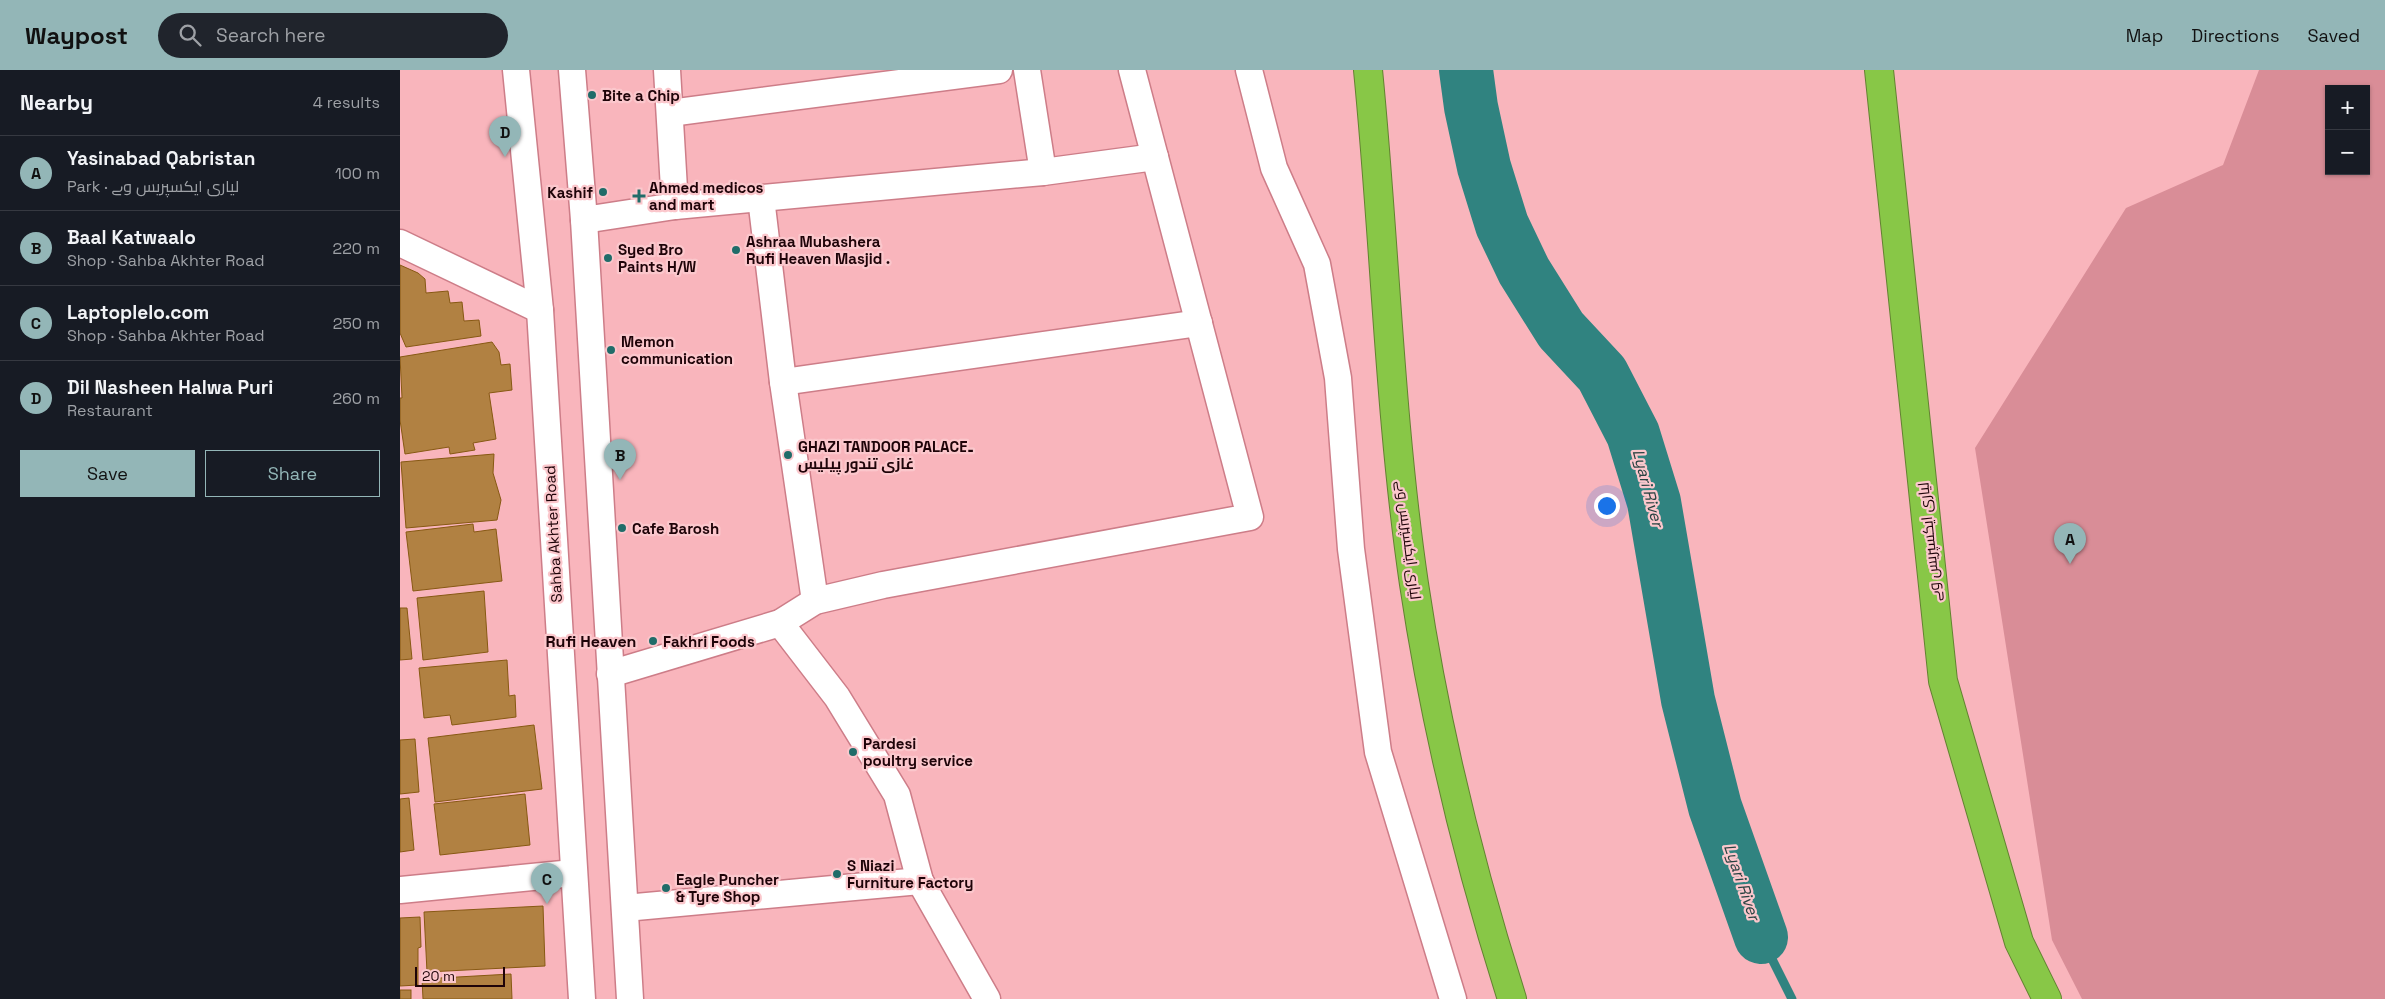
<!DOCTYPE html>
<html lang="en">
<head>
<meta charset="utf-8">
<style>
  :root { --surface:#171b24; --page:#20242c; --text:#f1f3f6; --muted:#9ea1a6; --line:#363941; --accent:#93b6b7 }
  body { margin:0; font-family:"Space Grotesk",Cairo,sans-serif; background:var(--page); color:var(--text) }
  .controls { position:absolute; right:15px; top:15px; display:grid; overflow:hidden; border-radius:0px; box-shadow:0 1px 4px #0004 }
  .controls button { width:45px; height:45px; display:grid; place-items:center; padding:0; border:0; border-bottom:1px solid var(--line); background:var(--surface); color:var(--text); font:25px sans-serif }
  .scale { position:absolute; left:15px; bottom:12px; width:90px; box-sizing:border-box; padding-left:5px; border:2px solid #1e0308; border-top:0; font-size:14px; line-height:18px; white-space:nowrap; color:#1e0308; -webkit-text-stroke:4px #fbc7cc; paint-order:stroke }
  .you { position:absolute; left:1206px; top:435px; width:18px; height:18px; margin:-12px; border:4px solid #fff; border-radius:50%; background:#1a73e8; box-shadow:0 0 0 8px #1a73e833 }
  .badge { display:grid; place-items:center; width:32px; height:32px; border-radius:50%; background:var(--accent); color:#111; font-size:16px; font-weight:700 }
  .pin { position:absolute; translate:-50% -41px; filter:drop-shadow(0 1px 2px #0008) }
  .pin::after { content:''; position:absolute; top:26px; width:18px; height:15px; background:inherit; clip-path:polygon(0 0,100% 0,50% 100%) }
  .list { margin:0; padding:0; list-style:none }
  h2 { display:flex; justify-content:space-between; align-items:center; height:65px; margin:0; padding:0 20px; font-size:21px }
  h2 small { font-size:16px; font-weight:400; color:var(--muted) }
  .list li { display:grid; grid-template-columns:32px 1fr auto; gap:15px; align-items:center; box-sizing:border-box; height:75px; padding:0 20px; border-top:1px solid var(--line) }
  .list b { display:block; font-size:19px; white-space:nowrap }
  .list p { margin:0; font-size:16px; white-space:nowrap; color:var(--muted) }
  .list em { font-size:16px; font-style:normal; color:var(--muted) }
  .actions { display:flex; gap:10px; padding:15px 20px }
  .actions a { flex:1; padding:11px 0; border:1px solid var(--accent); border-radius:0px; text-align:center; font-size:18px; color:var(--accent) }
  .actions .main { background:var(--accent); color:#111 }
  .icon { flex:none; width:28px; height:28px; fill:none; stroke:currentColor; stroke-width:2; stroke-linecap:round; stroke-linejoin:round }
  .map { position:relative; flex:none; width:1985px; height:929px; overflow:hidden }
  header { display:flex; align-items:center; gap:30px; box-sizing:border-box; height:70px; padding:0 25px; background:var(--accent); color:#111 }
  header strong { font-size:24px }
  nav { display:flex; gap:28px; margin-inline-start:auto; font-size:18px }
  .search { width:350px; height:45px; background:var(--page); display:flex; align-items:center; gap:12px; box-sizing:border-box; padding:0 18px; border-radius:28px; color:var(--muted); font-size:19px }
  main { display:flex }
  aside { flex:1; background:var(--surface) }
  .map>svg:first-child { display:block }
</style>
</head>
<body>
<header>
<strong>Waypost</strong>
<div class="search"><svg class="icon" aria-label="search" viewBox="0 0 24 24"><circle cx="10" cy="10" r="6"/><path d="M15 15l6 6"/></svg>Search here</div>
<nav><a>Map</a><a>Directions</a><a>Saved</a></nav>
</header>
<main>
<aside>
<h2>Nearby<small>4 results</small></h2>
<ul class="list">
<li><span class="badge">A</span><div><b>Yasinabad Qabristan</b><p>Park · لیاری ایکسپریس وے</p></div><em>100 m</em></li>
<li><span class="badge">B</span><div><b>Baal Katwaalo</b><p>Shop · Sahba Akhter Road</p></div><em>220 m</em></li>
<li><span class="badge">C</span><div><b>Laptoplelo.com</b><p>Shop · Sahba Akhter Road</p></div><em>250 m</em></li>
<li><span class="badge">D</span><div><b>Dil Nasheen Halwa Puri</b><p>Restaurant</p></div><em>260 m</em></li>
</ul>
<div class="actions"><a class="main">Save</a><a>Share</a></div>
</aside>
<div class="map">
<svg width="1985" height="929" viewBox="0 0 1985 929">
  <rect width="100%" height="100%" fill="#f9b5bc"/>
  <path fill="#d98d97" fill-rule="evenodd" d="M1859,0H1985V929H1682L1652,870L1575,378L1726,138L1823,95ZM1929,19H1966V101H1929Z"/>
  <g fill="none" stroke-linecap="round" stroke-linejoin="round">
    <path stroke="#308380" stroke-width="9" d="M1361,867L1392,929"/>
    <path stroke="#308380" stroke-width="54" d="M1066,0L1071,37L1084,97L1102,155L1124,201L1161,260L1202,304L1233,364L1254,432L1288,630L1315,737L1361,867"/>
  </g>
  <g fill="#b18142" stroke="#875913">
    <path d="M0,195L18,203L25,209L26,223L48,221L50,233L62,232L64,251L79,250L81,266L6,277L0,263Z"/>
    <path d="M92,272L99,282L101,295L110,294L112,320L89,323L96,369L73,373L75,380L50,384L49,377L5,384L0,350V328H2L0,287Z"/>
    <path d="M94,384L93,403L101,430L97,450L6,458L1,392Z"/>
    <path d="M73,454L74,462L96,459L102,511L13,521L6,462Z"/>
    <path d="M84,521L88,582L23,590L17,528Z"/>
    <path d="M0,538H7L12,589L0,590Z"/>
    <path d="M107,590L109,626L115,625L116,647L52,655L50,645L24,648L19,598Z"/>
    <path d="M134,655L142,719L35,732L28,668Z"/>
    <path d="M15,669L19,722L0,724V670Z"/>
    <path d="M125,724L130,775L40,785L34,734Z"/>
    <path d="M9,728L14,780L0,782V729Z"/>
    <path d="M143,836L145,896L27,902L24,842Z"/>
    <path d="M20,847L21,877L18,878V915L0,916V848Z"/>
    <path d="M111,904L112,929H23L22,909Z"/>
    <rect x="0" y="920" width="11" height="9"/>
  </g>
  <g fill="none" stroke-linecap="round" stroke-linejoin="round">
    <g stroke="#cd7d88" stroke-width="29">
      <g id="street">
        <path d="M116,0L140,240L182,929"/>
        <path d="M172,0L184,150L230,929"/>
        <path d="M627,0L643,102"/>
        <path d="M849,0L874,98L917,194L938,308L951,479L978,682L1053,929"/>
        <path d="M270,43L599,0"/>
        <path d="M361,128L383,312L415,531"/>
        <path d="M275,136L643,102L755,87"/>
        <path d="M184,150L275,136L267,0"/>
        <path d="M0,173L140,240"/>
        <path d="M383,312L799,253"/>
        <path d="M380,553L437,627L497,725L520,811L587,929"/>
        <path d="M210,604L380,553L415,531L483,515L850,447L732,0"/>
        <path d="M0,820L173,803"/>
        <path d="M225,838L520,811"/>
      </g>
    </g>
    <g stroke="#638231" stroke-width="30">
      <g id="highway">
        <path d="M968,0C985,171 989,344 1014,514C1035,655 1069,794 1112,929"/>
        <path d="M1479,0L1543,611L1619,872L1647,929"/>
      </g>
    </g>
    <use href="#street" stroke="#fff" stroke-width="26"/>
    <use href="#highway" stroke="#88c747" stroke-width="28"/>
  </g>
  <g fill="#206c69" stroke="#fbc7cc" stroke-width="2">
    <circle cx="192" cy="25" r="5"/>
    <circle cx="203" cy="122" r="5"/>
    <path d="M236.5 118.5h5v5h5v5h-5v5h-5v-5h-5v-5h5z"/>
    <circle cx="336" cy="180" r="5"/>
    <circle cx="208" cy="188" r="5"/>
    <circle cx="211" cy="280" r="5"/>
    <circle cx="388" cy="385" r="5"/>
    <circle cx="222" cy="458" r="5"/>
    <circle cx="253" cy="571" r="5"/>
    <circle cx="453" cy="682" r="5"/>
    <circle cx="437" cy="804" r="5"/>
    <circle cx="266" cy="818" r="5"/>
  </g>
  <g text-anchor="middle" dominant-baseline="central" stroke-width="4.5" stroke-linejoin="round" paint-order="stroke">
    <g font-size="15" font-weight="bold" fill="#1e0308" stroke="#fbc7cc" text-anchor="start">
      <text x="202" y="25">Bite a Chip</text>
      <text x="249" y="117">Ahmed medicos<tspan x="249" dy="17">and mart</tspan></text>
      <text x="193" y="122" text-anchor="end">Kashif</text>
      <text x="346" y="171">Ashraa Mubashera<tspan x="346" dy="17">Rufi Heaven Masjid .</tspan></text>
      <text x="218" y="179">Syed Bro<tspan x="218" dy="17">Paints H/W</tspan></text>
      <text x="221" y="271">Memon<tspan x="221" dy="17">communication</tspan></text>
      <text x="398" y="376">GHAZI TANDOOR PALACE۔<tspan x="398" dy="17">غازی تندور پیلیس</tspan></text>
      <text x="232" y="458">Cafe Barosh</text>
      <text x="263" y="571">Fakhri Foods</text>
      <text x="463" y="673">Pardesi<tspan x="463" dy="17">poultry service</tspan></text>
      <text x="447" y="795">S Niazi<tspan x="447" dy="17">Furniture Factory</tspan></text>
      <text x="276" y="809">Eagle Puncher<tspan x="276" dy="17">&amp; Tyre Shop</tspan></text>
    </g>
    <g font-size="15" fill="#1e0308" stroke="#fbc7cc">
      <text transform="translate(153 464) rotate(-93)">Sahba Akhter Road</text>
      <text transform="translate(1009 470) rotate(83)">لیاری ایکسپریس وے</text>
      <text transform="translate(1529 472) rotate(-96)">لیاری ایکسپریس وے</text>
    </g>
    <g font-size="16" font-style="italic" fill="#284241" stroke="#fbc7cc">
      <text transform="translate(1248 418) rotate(75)">Lyari River</text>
      <text transform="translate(1342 812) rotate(71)">Lyari River</text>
    </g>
    <g font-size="16" font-weight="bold" fill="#1e0308" stroke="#fbc7cc">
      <text x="191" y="571">Rufi Heaven</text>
    </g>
  </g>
</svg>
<div class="controls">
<button>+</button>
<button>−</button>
</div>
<div class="scale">20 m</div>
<div class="you"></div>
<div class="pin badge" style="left:1670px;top:494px">A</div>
<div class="pin badge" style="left:220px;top:410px">B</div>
<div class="pin badge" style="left:147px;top:834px">C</div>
<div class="pin badge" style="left:105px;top:87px">D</div>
</div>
</main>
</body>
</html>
